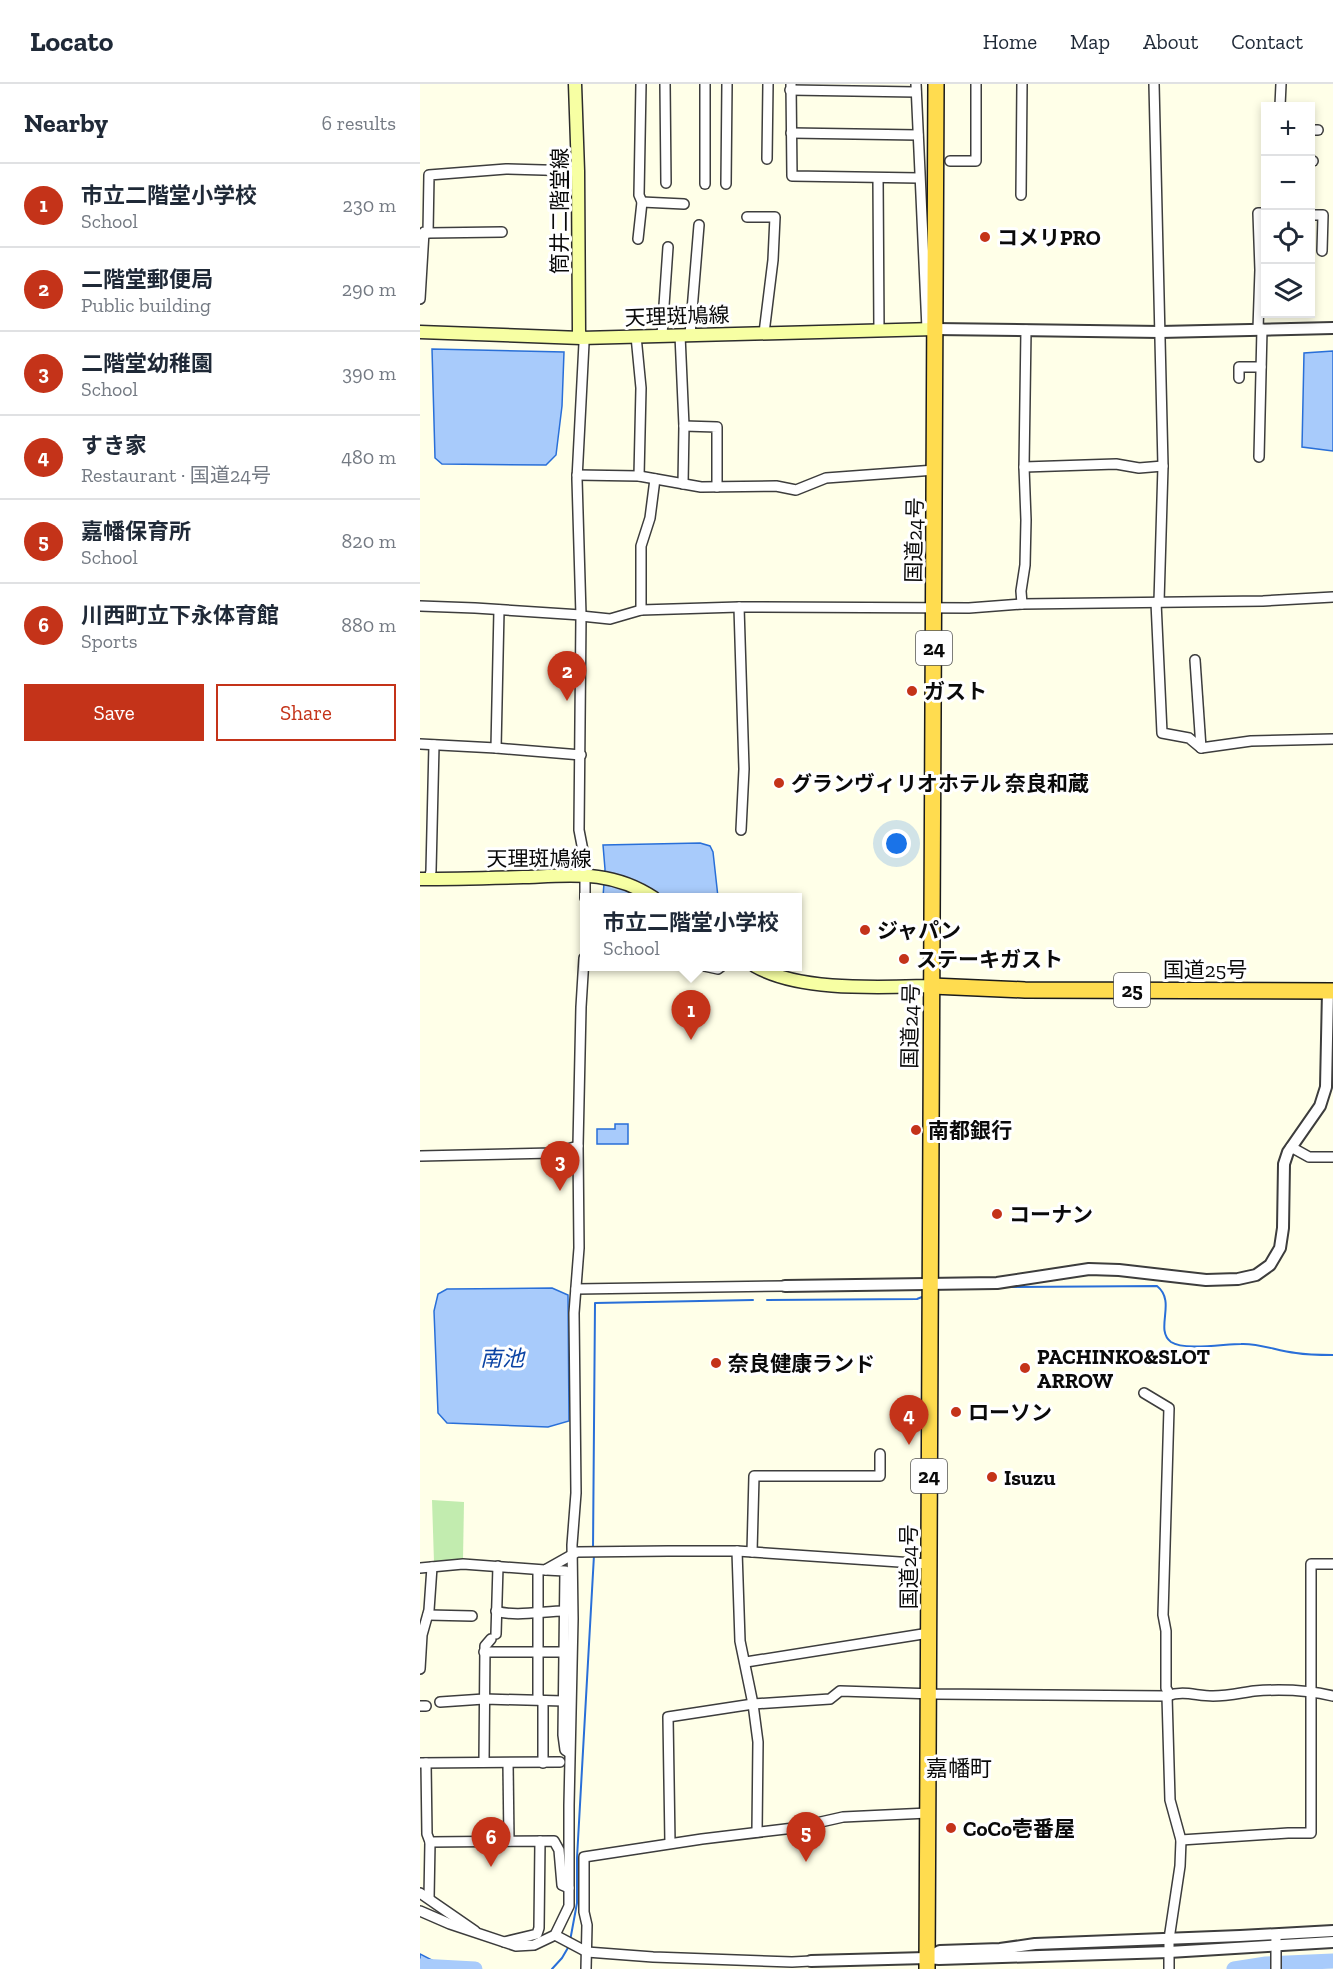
<!DOCTYPE html>
<html lang="en">
<head>
<meta charset="utf-8">
<style>
  :root { --surface:#fff; --page:#f2f2f3; --text:#1f2937; --muted:#747a83; --line:#e0e1e3; --accent:#c43319 }
  body { margin:0; font-family:"Zilla Slab","Noto Sans JP",serif; background:var(--page); color:var(--text) }
  .controls { position:absolute; right:18px; top:18px; display:grid; overflow:hidden; border-radius:0px; box-shadow:0 3px 9px #0003 }
  .controls button { width:54px; height:54px; display:grid; place-items:center; padding:0; border:0; border-bottom:2px solid var(--line); background:var(--surface); color:var(--text); font:30px sans-serif }
  .you { position:absolute; left:477px; top:760px; width:21px; height:21px; margin:-15px; border:4px solid #fff; border-radius:50%; background:#1a73e8; box-shadow:0 0 0 9px #1a73e833 }
  .badge { display:grid; place-items:center; width:39px; height:39px; border-radius:50%; background:var(--accent); color:#fff; font-size:20px; font-weight:700 }
  .pin { position:absolute; translate:-50% -50px; filter:drop-shadow(0 2px 3px #0008) }
  .pin::after { content:''; position:absolute; top:32px; width:21px; height:18px; background:inherit; clip-path:polygon(0 0,100% 0,50% 100%) }
  .popup { position:absolute; left:160px; top:809px; width:222px; height:78px; box-sizing:border-box; display:grid; place-content:center; border-radius:0px; background:var(--surface); filter:drop-shadow(0 2px 4px #0005); font-size:20px; white-space:nowrap; color:var(--muted) }
  .popup b { font-size:22px; color:var(--text) }
  .popup::after { content:''; position:absolute; left:50%; top:100%; margin-left:-12px; border:12px solid transparent; border-top-color:var(--surface) }
  .list { margin:0; padding:0; list-style:none }
  h2 { display:flex; justify-content:space-between; align-items:center; height:78px; margin:0; padding:0 24px; font-size:26px }
  h2 small { font-size:20px; font-weight:400; color:var(--muted) }
  .list li { display:grid; grid-template-columns:39px 1fr auto; gap:18px; align-items:center; box-sizing:border-box; height:84px; padding:0 24px; border-top:2px solid var(--line) }
  .list b { display:block; font-size:22px; white-space:nowrap }
  .list p { margin:0; font-size:20px; white-space:nowrap; color:var(--muted) }
  .list em { font-size:20px; font-style:normal; color:var(--muted) }
  .actions { display:flex; gap:12px; padding:18px 24px }
  .actions a { flex:1; padding:14px 0; border:2px solid var(--accent); border-radius:0px; text-align:center; font-size:21px; color:var(--accent) }
  .actions .main { background:var(--accent); color:#fff }
  .icon { flex:none; width:33px; height:33px; fill:none; stroke:currentColor; stroke-width:2; stroke-linecap:round; stroke-linejoin:round }
  .map { position:relative; flex:none; width:913px; height:1885px; overflow:hidden }
  header { display:flex; align-items:center; gap:36px; box-sizing:border-box; height:84px; padding:0 30px; background:var(--surface); border-bottom:2px solid var(--line) }
  header strong { font-size:28px }
  nav { display:flex; gap:33px; margin-inline-start:auto; font-size:21px }
  main { display:flex }
  aside { flex:1; background:var(--surface) }
  .map>svg:first-child { display:block }
</style>
</head>
<body>
<header>
<strong>Locato</strong>
<nav><a>Home</a><a>Map</a><a>About</a><a>Contact</a></nav>
</header>
<main>
<aside>
<h2>Nearby<small>6 results</small></h2>
<ul class="list">
<li><span class="badge">1</span><div><b>市立二階堂小学校</b><p>School</p></div><em>230 m</em></li>
<li><span class="badge">2</span><div><b>二階堂郵便局</b><p>Public building</p></div><em>290 m</em></li>
<li><span class="badge">3</span><div><b>二階堂幼稚園</b><p>School</p></div><em>390 m</em></li>
<li><span class="badge">4</span><div><b>すき家</b><p>Restaurant · 国道24号</p></div><em>480 m</em></li>
<li><span class="badge">5</span><div><b>嘉幡保育所</b><p>School</p></div><em>820 m</em></li>
<li><span class="badge">6</span><div><b>川西町立下永体育館</b><p>Sports</p></div><em>880 m</em></li>
</ul>
<div class="actions"><a class="main">Save</a><a>Share</a></div>
</aside>
<div class="map">
<svg width="913" height="1885" viewBox="0 0 913 1885">
  <rect width="100%" height="100%" fill="#ffffe8"/>
  <path fill="#c2ecaf" d="M12,1416L44,1418L43,1476L14,1478Z"/>
  <g fill="#a8cbfb" stroke="#296fd8" stroke-width="1.5">
    <path d="M12,265L144,268L142,322L136,371L126,381L22,380L15,374Z"/>
    <path d="M913,267V367L882,363L884,269Z"/>
    <path d="M280,759L290,762L293,768L298,813H183L185,785L183,761Z"/>
    <path d="M195,1040H208V1060H177V1045H195Z"/>
    <path d="M132,1204L148,1211L149,1337L128,1343L27,1339L18,1329L14,1227L18,1210L27,1205Z"/>
    <path d="M0,1870L29,1885H0Z"/>
  </g>
  <g fill="none" stroke-linecap="round" stroke-linejoin="round">
    <g stroke="#296fd8" stroke-width="2">
      <path d="M580,1203L737,1202C757,1218 734,1245 751,1258C765,1267 804,1260 821,1260C839,1259 857,1267 876,1269C888,1271 901,1271 913,1271"/>
      <path d="M347,1216L497,1215L502,1213"/>
      <path d="M173,1465L175,1219L333,1216"/>
      <path d="M150,1857L157,1819V1774L174,1471"/>
      <path d="M132,1885L142,1874L149,1862"/>
    </g>
    <g stroke="#a8cbfb" stroke-width="15">
      <path d="M0,1882L55,1885"/>
      <path d="M814,1885L846,1880L913,1877"/>
    </g>
    <g stroke="#3d3d3d" stroke-width="12">
      <g id="minor">
        <path d="M245,0L246,99"/>
        <path d="M371,0L372,92L499,94"/>
        <path d="M496,0L507,245"/>
        <path d="M734,0L743,382L739,518"/>
        <path d="M370,6L496,8"/>
        <path d="M860,22L861,0"/>
        <path d="M890,46H898"/>
        <path d="M371,49L498,51"/>
        <path d="M347,75L348,0"/>
        <path d="M530,77H556V0"/>
        <path d="M890,77H893"/>
        <path d="M458,94L459,246"/>
        <path d="M285,100V0"/>
        <path d="M306,100L307,0"/>
        <path d="M601,111L602,0"/>
        <path d="M222,118L264,120"/>
        <path d="M890,131H903L902,167"/>
        <path d="M327,133H355L353,176L344,249"/>
        <path d="M8,149L82,148"/>
        <path d="M218,155L222,118L219,111L221,0"/>
        <path d="M0,215L4,148L8,149L9,91L86,85L158,87"/>
        <path d="M838,245L840,186L838,129H846"/>
        <path d="M242,251L248,163"/>
        <path d="M260,251L264,342L263,400"/>
        <path d="M270,251L279,141"/>
        <path d="M216,252L221,304L219,392"/>
        <path d="M161,254L164,259L157,395L161,531L159,746L165,777V814"/>
        <path d="M819,294V283H841"/>
        <path d="M264,342L297,343V403"/>
        <path d="M839,373L842,245"/>
        <path d="M604,383L696,380L719,384L743,382"/>
        <path d="M157,391L219,392L281,403L356,402L376,406L406,394L515,386"/>
        <path d="M736,518L742,649L769,654L781,664L831,657L913,655"/>
        <path d="M602,520L601,507L605,481L606,436L604,383L606,246"/>
        <path d="M0,522L55,524L161,531"/>
        <path d="M319,523L324,685L321,746"/>
        <path d="M221,526V462L230,434L235,395"/>
        <path d="M161,532L190,535L221,526L319,523L549,524L602,520L843,517L913,513"/>
        <path d="M775,576L781,664"/>
        <path d="M0,660L76,664L161,671"/>
        <path d="M76,664L79,526"/>
        <path d="M9,795L11,787L14,661"/>
        <path d="M284,882L298,885L302,882"/>
        <path d="M871,1063L889,1073H913"/>
        <path d="M0,1072L133,1069L158,1062"/>
        <path d="M156,1205L365,1202"/>
        <path d="M724,1309L749,1324L743,1531L746,1547V1604L750,1611"/>
        <path d="M317,1467L320,1557L333,1620L338,1658L337,1748"/>
        <path d="M332,1468L334,1392H460V1370"/>
        <path d="M0,1484L43,1480L125,1486L157,1468L248,1467H317L509,1480"/>
        <path d="M118,1486V1613L123,1619V1679"/>
        <path d="M126,1486L145,1487L143,1651L145,1666L148,1668"/>
        <path d="M76,1527C95,1533 124,1527 145,1527"/>
        <path d="M8,1531L52,1532"/>
        <path d="M76,1550L78,1482"/>
        <path d="M64,1568H145"/>
        <path d="M326,1578L509,1549"/>
        <path d="M0,1585L2,1551L9,1526L12,1483"/>
        <path d="M747,1612L750,1716L761,1756L760,1782L749,1855V1885"/>
        <path d="M20,1618L64,1615L144,1617"/>
        <path d="M0,1622H6"/>
        <path d="M64,1678L65,1562L71,1555"/>
        <path d="M0,1679L140,1678"/>
        <path d="M6,1679L7,1750L10,1758L9,1814"/>
        <path d="M88,1679L89,1757"/>
        <path d="M761,1756L868,1749H891V1480H913"/>
        <path d="M10,1758L134,1757L139,1766L142,1801L149,1804"/>
        <path d="M250,1759L248,1633L333,1620L410,1615L420,1607L515,1610L747,1612C764,1606 776,1612 793,1612C807,1612 820,1609 834,1607C860,1605 888,1606 913,1612"/>
        <path d="M0,1809L55,1847"/>
        <path d="M0,1827L30,1840L96,1862L114,1861L135,1851L149,1822V1721L153,1535L152,1461L156,1409L154,1229L159,1164L158,1062L161,923L164,874"/>
        <path d="M135,1851L167,1868L233,1873L372,1878L391,1877"/>
        <path d="M856,1854V1885"/>
        <path d="M84,1858L117,1850L119,1844L120,1757"/>
        <path d="M166,1885L167,1841L164,1828V1773L282,1755L374,1744L423,1733L508,1729"/>
      </g>
    </g>
    <g stroke="#3d3d3d" stroke-width="14">
      <g id="tertiary">
        <path d="M515,245L740,248L913,244"/>
        <path d="M365,1202L577,1199L669,1185L699,1186L786,1196L818,1195L836,1191L850,1181L860,1164L863,1144L864,1080L868,1068L900,1022L906,1003L908,907"/>
        <path d="M507,1874L520,1867L580,1865L615,1860L820,1852L913,1847"/>
        <path d="M391,1877L506,1874L519,1875L749,1868L913,1858"/>
      </g>
    </g>
    <g stroke="#2c2c2c" stroke-width="15">
      <g id="secondary">
        <path d="M155,0L158,87L159,248L161,254"/>
        <path d="M0,248L161,254L515,245"/>
        <path d="M0,795C35,795 70,794 106,793C153,791 192,786 234,814"/>
        <path d="M335,882C380,908 461,903 512,902"/>
      </g>
    </g>
    <g stroke="#1b1b1b" stroke-width="18">
      <g id="trunk">
        <path d="M512,902L605,906L913,907"/>
        <path d="M507,1885L516,0"/>
      </g>
    </g>
    <use href="#minor" stroke="#fff" stroke-width="9"/>
    <use href="#tertiary" stroke="#fff" stroke-width="10"/>
    <use href="#secondary" stroke="#f7ffa3" stroke-width="12"/>
    <use href="#trunk" stroke="#ffdc4f" stroke-width="15"/>
  </g>
  <g fill="#c43319" stroke="#fff" stroke-width="2">
    <circle cx="565" cy="153" r="6"/>
    <circle cx="492" cy="607" r="6"/>
    <circle cx="359" cy="699" r="6"/>
    <circle cx="445" cy="846" r="6"/>
    <circle cx="484" cy="875" r="6"/>
    <circle cx="496" cy="1046" r="6"/>
    <circle cx="577" cy="1130" r="6"/>
    <circle cx="296" cy="1279" r="6"/>
    <circle cx="605" cy="1284" r="6"/>
    <circle cx="536" cy="1328" r="6"/>
    <circle cx="572" cy="1393" r="6"/>
    <circle cx="531" cy="1744" r="6"/>
  </g>
  <g text-anchor="middle" dominant-baseline="central" stroke-width="6" stroke-linejoin="round" paint-order="stroke">
    <g fill="#fff" stroke="#545454" stroke-width="1.5">
      <rect x="496" y="547" width="36" height="34" rx="4.5"/>
      <rect x="694" y="889" width="36" height="34" rx="4.5"/>
      <rect x="491" y="1375" width="36" height="34" rx="4.5"/>
    </g>
    <g font-size="20" font-weight="bold" fill="#0a0a0a">
      <text x="514" y="564">24</text>
      <text x="712" y="906">25</text>
      <text x="509" y="1392">24</text>
    </g>
    <g font-size="21" fill="#0a0a0a" stroke="#fff">
      <text transform="translate(139 127) rotate(-90)">筒井二階堂線</text>
      <text transform="translate(257 232) rotate(-2)">天理斑鳩線</text>
      <text transform="translate(494 456) rotate(-89)">国道24号</text>
      <text x="119" y="774">天理斑鳩線</text>
      <text x="785" y="885">国道25号</text>
      <text transform="translate(490 942) rotate(-89)">国道24号</text>
      <text transform="translate(488 1483) rotate(-90)">国道24号</text>
    </g>
    <g font-size="21" font-weight="bold" fill="#0a0a0a" stroke="#fff" text-anchor="start">
      <text x="577" y="153">コメリPRO</text>
      <text x="504" y="607">ガスト</text>
      <text x="371" y="699">グランヴィリオホテル 奈良和蔵</text>
      <text x="457" y="846">ジャパン</text>
      <text x="496" y="875">ステーキガスト</text>
      <text x="508" y="1046">南都銀行</text>
      <text x="589" y="1130">コーナン</text>
      <text x="617" y="1272">PACHINKO&amp;SLOT<tspan x="617" dy="24">ARROW</tspan></text>
      <text x="308" y="1279">奈良健康ランド</text>
      <text x="548" y="1328">ローソン</text>
      <text x="584" y="1393">Isuzu</text>
      <text x="543" y="1744">CoCo壱番屋</text>
    </g>
    <g font-size="22" font-style="italic" fill="#0b43a4" stroke="#fff">
      <text x="82" y="1274">南池</text>
    </g>
    <g font-size="22" fill="#0a0a0a" stroke="#fff">
      <text x="539" y="1684">嘉幡町</text>
    </g>
  </g>
</svg>
<div class="controls">
<button>+</button>
<button>−</button>
<button><svg class="icon" aria-label="locate" viewBox="0 0 24 24"><circle cx="12" cy="12" r="6"/><path d="M12 2v4M12 18v4M2 12h4M18 12h4"/></svg></button>
<button><svg class="icon" aria-label="layers" viewBox="0 0 24 24"><path d="M12 4l9 5-9 5-9-5zM3 14l9 5 9-5"/></svg></button>
</div>
<div class="you"></div>
<div class="pin badge" style="left:271px;top:956px">1</div>
<div class="popup"><b>市立二階堂小学校</b>School</div>
<div class="pin badge" style="left:147px;top:617px">2</div>
<div class="pin badge" style="left:140px;top:1107px">3</div>
<div class="pin badge" style="left:489px;top:1361px">4</div>
<div class="pin badge" style="left:386px;top:1778px">5</div>
<div class="pin badge" style="left:71px;top:1783px">6</div>
</div>
</main>
</body>
</html>
